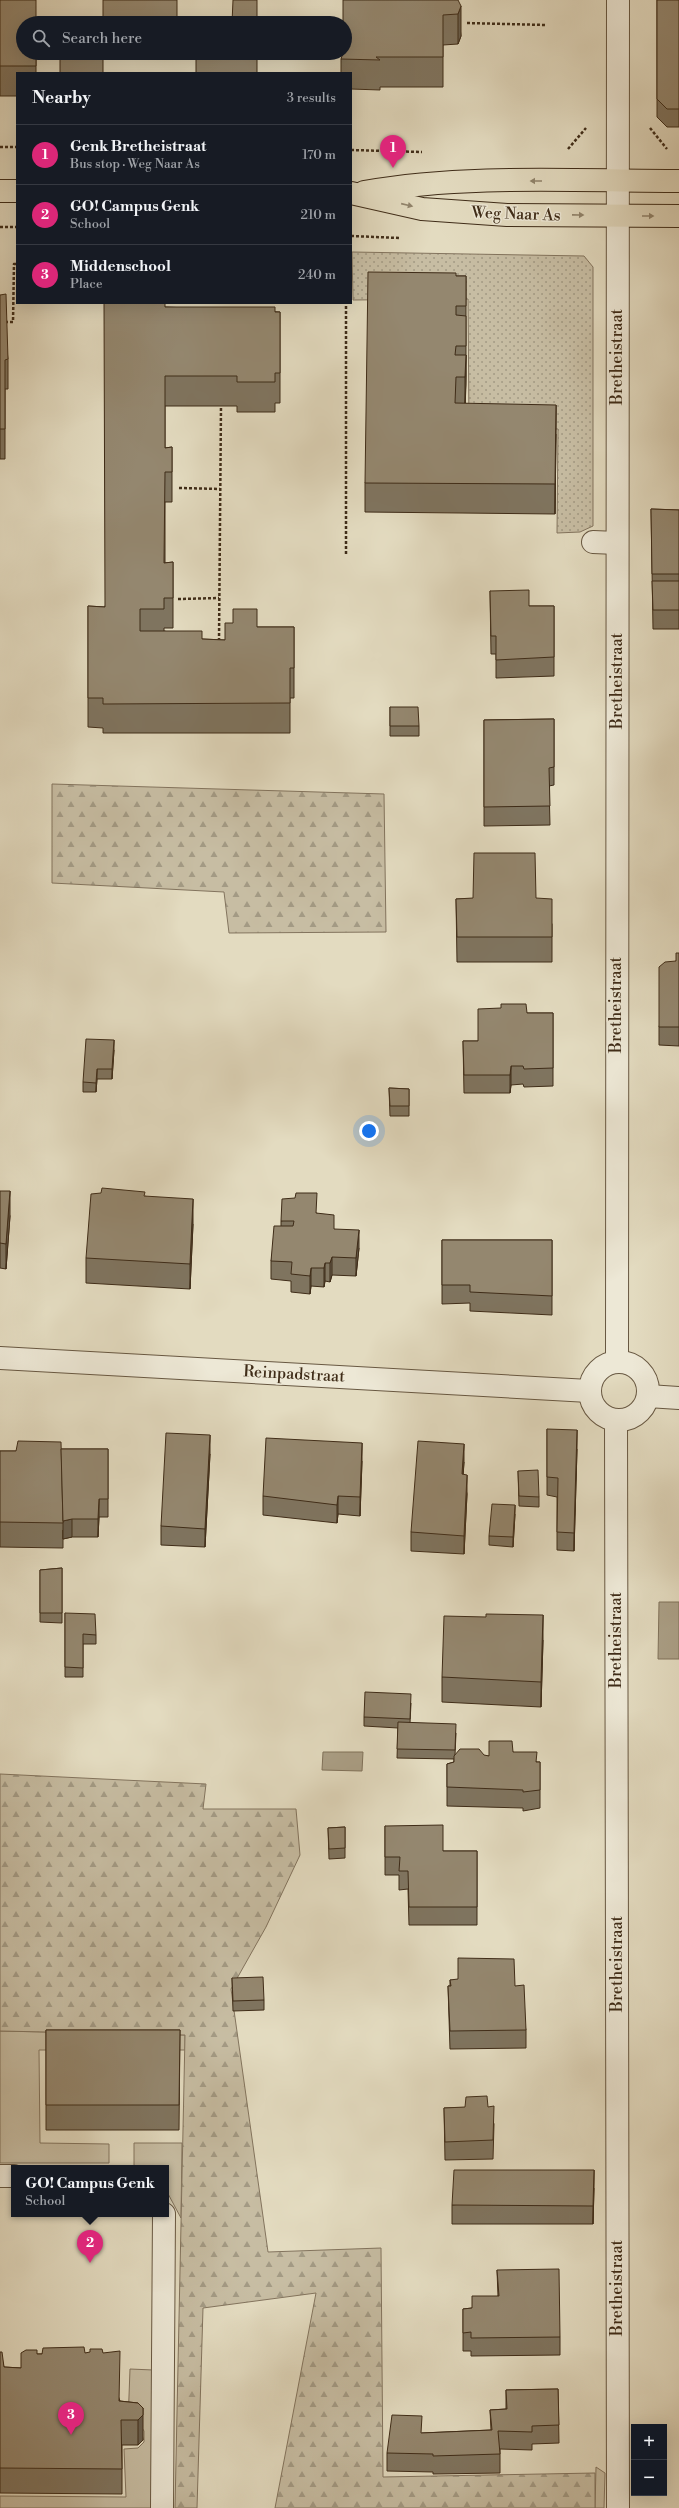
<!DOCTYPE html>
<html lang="en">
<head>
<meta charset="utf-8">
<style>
  :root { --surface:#171b24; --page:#242831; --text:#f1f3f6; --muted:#9ea1a6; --line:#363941; --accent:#db2777 }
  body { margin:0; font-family:"Libre Bodoni",serif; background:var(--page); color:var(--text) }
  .controls { position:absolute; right:12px; bottom:12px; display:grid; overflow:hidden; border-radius:0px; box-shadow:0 4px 16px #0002 }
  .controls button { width:36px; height:36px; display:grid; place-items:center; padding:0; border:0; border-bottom:1px solid var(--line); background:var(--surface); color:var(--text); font:20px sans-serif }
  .you { position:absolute; left:369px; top:1131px; width:14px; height:14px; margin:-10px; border:3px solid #fff; border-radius:50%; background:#1a73e8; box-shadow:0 0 0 6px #1a73e833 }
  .badge { display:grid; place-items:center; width:26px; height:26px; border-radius:50%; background:var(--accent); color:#fff; font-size:13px; font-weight:700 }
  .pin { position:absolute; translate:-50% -33px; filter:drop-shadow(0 1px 2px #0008) }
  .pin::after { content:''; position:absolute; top:21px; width:14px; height:12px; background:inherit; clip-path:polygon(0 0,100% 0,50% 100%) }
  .popup { position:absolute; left:11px; top:2165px; width:158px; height:52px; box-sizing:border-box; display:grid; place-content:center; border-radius:0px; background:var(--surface); filter:drop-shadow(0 1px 3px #0005); font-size:13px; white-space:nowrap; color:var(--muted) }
  .popup b { font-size:15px; color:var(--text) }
  .popup::after { content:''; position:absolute; left:50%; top:100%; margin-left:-8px; border:8px solid transparent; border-top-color:var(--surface) }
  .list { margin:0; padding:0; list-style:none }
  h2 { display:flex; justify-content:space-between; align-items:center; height:52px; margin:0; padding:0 16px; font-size:17px }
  h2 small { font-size:13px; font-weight:400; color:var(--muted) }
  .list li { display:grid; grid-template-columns:26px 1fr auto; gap:12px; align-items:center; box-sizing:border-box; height:60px; padding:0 16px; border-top:1px solid var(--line) }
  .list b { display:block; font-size:15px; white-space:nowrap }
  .list p { margin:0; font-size:13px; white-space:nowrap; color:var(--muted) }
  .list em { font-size:13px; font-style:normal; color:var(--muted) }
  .icon { flex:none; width:22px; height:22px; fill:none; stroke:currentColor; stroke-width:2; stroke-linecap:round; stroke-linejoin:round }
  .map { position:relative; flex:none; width:679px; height:2508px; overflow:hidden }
  .search { position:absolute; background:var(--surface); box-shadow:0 4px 16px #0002; left:16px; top:16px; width:336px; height:44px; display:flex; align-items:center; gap:10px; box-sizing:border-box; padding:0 14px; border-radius:22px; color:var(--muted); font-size:15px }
  .panel { position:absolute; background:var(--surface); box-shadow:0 4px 16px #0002; left:16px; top:72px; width:336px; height:232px; border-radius:0px }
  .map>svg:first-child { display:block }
</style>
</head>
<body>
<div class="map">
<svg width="679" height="2508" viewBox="0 0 679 2508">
  <defs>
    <pattern id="forest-firs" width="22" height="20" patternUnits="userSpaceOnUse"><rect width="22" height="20" fill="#c7bda3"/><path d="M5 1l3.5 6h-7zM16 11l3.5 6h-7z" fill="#a39a84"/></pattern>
    <pattern id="garden-dots" width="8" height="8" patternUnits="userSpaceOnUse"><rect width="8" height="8" fill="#c7bda3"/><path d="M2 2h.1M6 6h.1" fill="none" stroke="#a39a84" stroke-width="1.8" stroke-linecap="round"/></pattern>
  </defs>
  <rect width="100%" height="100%" fill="#e3dbc0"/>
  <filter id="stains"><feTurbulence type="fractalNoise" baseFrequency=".005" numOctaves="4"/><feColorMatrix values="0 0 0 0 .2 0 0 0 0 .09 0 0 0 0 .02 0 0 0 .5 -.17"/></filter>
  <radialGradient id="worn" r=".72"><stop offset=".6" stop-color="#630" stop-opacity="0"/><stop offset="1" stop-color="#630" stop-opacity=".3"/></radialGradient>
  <g fill="#c7bda3" stroke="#83745e">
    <path d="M0,2031L185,2035V2050H39L40,2143L109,2144V2163H0Z"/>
    <path d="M134,2143H182L181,2218L166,2190V2168H138L134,2165Z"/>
    <path d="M130,2369L153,2370L152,2508H0V2496L126,2497L124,2449L138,2448L144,2442V2431L141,2426L128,2423Z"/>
    <path d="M596,2467L605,2473L604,2508H595Z"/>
  </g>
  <g fill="url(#forest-firs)" stroke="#83745e">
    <path d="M52,784L384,794L386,932L229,933L224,892L52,883Z"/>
    <path d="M0,1774L206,1784L203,1809H296L300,1855L266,1927L231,1989L268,2252L381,2248L383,2477L595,2473V2508H275L316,2293L203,2308L197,2508H175L185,2035L0,2031Z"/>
  </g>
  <path fill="url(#garden-dots)" stroke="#83745e" d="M352,252L584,256L593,267V526L580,532L557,533L558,429L469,428L468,299L353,300Z"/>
  <g fill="#aba087" stroke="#80725b">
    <path d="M659,1602H679V1659H658Z"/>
    <path d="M323,1752H363L362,1771L322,1770Z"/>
  </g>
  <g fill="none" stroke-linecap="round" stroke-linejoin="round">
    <g stroke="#685842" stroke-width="24">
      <g id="minor">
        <path d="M593,542L617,543"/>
        <path d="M0,1358L589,1391"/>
        <circle cx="619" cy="1391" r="29"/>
        <path d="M617,1362L618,0"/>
        <path d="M648,1396L679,1398"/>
        <path d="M616,1420L618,2508"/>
        <path d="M0,2176H14"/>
        <path d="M162,2508L164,2214"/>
      </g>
    </g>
    <g stroke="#3f2c18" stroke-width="24">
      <g id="major">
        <path d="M0,191H17"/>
        <path d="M364,192C467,174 575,181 679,181"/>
        <path d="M351,193L422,209L507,215L679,216"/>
      </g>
    </g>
    <g stroke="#3f2c18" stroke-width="2.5" stroke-dasharray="3 2" stroke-linecap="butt">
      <path d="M467,23L545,25"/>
      <path d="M650,128L667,149"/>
      <path d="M0,147H17"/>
      <path d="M568,149L586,128"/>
      <path d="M351,150L422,152"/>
      <path d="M0,227H17"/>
      <path d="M351,236L400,238"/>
      <path d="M0,322H13L14,264H17"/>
      <path d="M179,488L220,489"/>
      <path d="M346,554V303"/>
      <path d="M178,599L219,598"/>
      <path d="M219,641L221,406"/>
    </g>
    <use href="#minor" stroke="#ede8d6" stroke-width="22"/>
    <use href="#major" stroke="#e3dbc0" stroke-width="22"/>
  </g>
  <g fill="#7f745f" stroke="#3f2c18">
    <path d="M0,0L36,53V73H17V96H0Z"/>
    <path d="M457,0L461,36L458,44L443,45V87H380V90L351,89V73H341V59Z"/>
    <path d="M657,0H679V127H667L657,117Z"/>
    <path d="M456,276H466V376L465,403L556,434L555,514L365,512V483Z"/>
    <path d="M0,295L8,359V389H5V459H0Z"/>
    <path d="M165,307L280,312V403H275V412H237V406H165V448L172,447V502H165V563L173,562V628H164V631L202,639L225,640L257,627H294V698H290V733H103V728L88,727V606L105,607Z"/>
    <path d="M651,509L679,510V629H653Z"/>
    <path d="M490,591L529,606H554V676L496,678V654H491Z"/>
    <path d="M390,707L419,726V736H390Z"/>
    <path d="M554,719V785L549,786L550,825L484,826V720Z"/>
    <path d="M536,898L552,924V962H457L456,899Z"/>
    <path d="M679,953V1046L659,1045V1027L676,961Z"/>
    <path d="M527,1013H553V1086L524,1087L523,1084L511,1085L510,1093H464L463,1041H478Z"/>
    <path d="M114,1050L112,1079H97L96,1092H83V1082Z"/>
    <path d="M389,1088L409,1089V1116H390Z"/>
    <path d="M0,1191L10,1216L6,1269L0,1268Z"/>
    <path d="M145,1196L193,1224L190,1289L86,1283V1258Z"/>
    <path d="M317,1213L334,1229L359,1248L356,1276L332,1275L330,1282L325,1281L324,1287L311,1286L310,1294L291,1292V1281L271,1279V1261L281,1226V1221Z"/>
    <path d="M442,1240H552V1315L470,1311V1303L442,1304Z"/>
    <path d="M547,1429L577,1449L574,1551L557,1550V1497L547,1495Z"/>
    <path d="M61,1449H108V1517H99L98,1537H72L63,1539V1530V1548L0,1547V1451H16Z"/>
    <path d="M210,1454L205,1547L161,1545V1526Z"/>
    <path d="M362,1461L360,1516L338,1514L337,1523L263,1515V1496Z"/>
    <path d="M464,1462L463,1475L467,1494L464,1554L411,1551V1532Z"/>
    <path d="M518,1471L539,1497V1507L519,1506Z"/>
    <path d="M515,1514L513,1547L489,1545V1536Z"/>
    <path d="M62,1568V1623L40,1622V1570Z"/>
    <path d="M65,1613L96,1635V1644H83V1677H65Z"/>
    <path d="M543,1640L541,1707L442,1702V1677Z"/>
    <path d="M411,1703L410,1723L456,1733L455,1755L489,1756L513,1752L537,1762H540V1808L523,1811V1808L447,1806V1764L454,1762V1759L397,1758L398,1728L364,1726V1717Z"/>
    <path d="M385,1826L443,1851H477V1925H409L408,1889L399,1890V1875H385Z"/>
    <path d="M345,1827V1858L329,1859L328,1828Z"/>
    <path d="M232,1978L264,2000V2010L233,2011Z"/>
    <path d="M450,1980L515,1986L526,2030V2048L450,2049L448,1986H450Z"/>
    <path d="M46,2030H180L179,2130H46Z"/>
    <path d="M488,2107L494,2124L493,2159L445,2160L444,2108Z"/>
    <path d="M594,2188L593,2224H452V2205Z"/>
    <path d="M497,2270L560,2337V2355L471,2356V2351H463V2309L472,2308L498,2296Z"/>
    <path d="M0,2352L4,2367L21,2368L37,2354L103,2353L120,2401L138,2403L143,2440L138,2445H122V2494L0,2493Z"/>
    <path d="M558,2389L559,2443L532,2444V2450L500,2449V2473L433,2474V2472L387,2471V2453L422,2433L491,2430L490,2410L506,2409V2390Z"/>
  </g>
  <g fill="#685e4e" stroke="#3f2c18">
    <path d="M461,6V36L458,44V14Z"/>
    <path d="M466,355V385L465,407V377Z"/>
    <path d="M556,405V434L555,514V484Z"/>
    <path d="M114,1040V1050L112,1079V1069Z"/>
    <path d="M511,1066V1085L510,1093V1075Z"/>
    <path d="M97,1069V1079L96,1092V1083Z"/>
    <path d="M10,1191V1216L6,1269V1244Z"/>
    <path d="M193,1199V1224L190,1289V1264Z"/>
    <path d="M359,1230V1248L356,1276V1258Z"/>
    <path d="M332,1257V1275L330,1282V1263Z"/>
    <path d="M325,1263V1281L324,1287V1268Z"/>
    <path d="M311,1268V1286L310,1294V1276Z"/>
    <path d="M577,1430V1449L574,1551V1533Z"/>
    <path d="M210,1435V1454L205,1547V1529Z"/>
    <path d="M362,1443V1461L360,1516V1497Z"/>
    <path d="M464,1444V1462L462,1493V1474Z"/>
    <path d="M467,1475V1494L464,1554V1536Z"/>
    <path d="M338,1496V1514L337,1523V1505Z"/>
    <path d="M99,1499V1517L98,1537V1519Z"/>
    <path d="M515,1505V1514L513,1547V1537Z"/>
    <path d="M72,1519V1537L63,1539V1521Z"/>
    <path d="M543,1615V1640L541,1707V1682Z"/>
    <path d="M594,2170V2188L593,2224V2206Z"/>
    <path d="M143,2408V2440L138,2445V2420Z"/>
  </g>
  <g fill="#94876f" stroke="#3f2c18">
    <path d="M0,0H36V23H23V53H36V66H0Z"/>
    <rect x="103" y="0" width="74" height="23"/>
    <path d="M233,0H257V23H232Z"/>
    <path d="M343,0H458L461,6L458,14L443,15V57H376L380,60L341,59L343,53H345V23H343Z"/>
    <path d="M657,0H679V109H667L657,99Z"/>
    <rect x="60" y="53" width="43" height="20"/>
    <rect x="196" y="53" width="61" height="20"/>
    <path d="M368,272L456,273V276H466V306H456V315L466,316V346H456L455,355H466L465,377H456L455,403L556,405L555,484L365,483Z"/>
    <path d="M6,294L8,359L5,360V429H0V295Z"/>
    <path d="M104,303H165V307H275V312H280V373H275V382H237V376H165V448L172,447V472H165L164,563L173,562V598H164V609H140V631H202V639L225,640V623H233V609H257V627H294V668H290V703L103,704V698H88V606L105,607Z"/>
    <path d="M651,509L679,510V574H652Z"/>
    <path d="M652,581H679V610H653Z"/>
    <path d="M529,590V606H554V657L496,660V636H491L490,591Z"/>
    <path d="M390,707H418L419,726H390Z"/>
    <path d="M554,719V767L549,768L550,806L484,807V720Z"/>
    <path d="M474,853H535L536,898L552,899V937H457L456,899L473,898Z"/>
    <path d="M676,953H679V1027H659V967L665,962L676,961Z"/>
    <path d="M501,1004H526L527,1013H553V1068L524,1069L523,1066H511L510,1075H464L463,1041H478V1009L501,1008Z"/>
    <path d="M86,1039L114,1040L112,1069H97L96,1083L83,1082Z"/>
    <path d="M389,1088L409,1089V1106H390Z"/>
    <path d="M102,1188L145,1192L144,1196L193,1199L190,1264L86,1258L91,1194L101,1193Z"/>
    <path d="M0,1191H10L6,1244L0,1243Z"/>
    <path d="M296,1193H317L316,1213L334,1215V1229L359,1230L356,1258L332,1257L330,1263H325L324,1268H311L310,1276L291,1274L292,1262L271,1261L274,1226H293L294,1221H281L282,1199L295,1198Z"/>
    <path d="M442,1240H552V1296L470,1292V1285H442Z"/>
    <path d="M547,1429L577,1430L574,1533L557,1532L558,1478L547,1477Z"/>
    <path d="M166,1433L210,1435L205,1529L161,1526Z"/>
    <path d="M266,1438L362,1443L360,1497L338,1496L337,1505L263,1496Z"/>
    <path d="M18,1441L61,1442L63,1523L0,1522V1451H16Z"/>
    <path d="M418,1441L464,1444L462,1474L467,1475L464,1536L411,1532Z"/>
    <path d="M61,1449H108V1499H99L98,1519H72L63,1521Z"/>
    <path d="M538,1470L539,1497L519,1496L518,1471Z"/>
    <path d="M492,1504L515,1505L513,1537L489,1536Z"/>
    <path d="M62,1568V1613H40V1570Z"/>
    <path d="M65,1613L95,1614L96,1635L83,1634V1668L65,1667Z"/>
    <path d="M486,1614L543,1615L541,1682L442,1677L444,1616L486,1617Z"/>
    <path d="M365,1692L411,1694L410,1719L364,1717Z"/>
    <path d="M398,1722L456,1724L455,1750L397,1749Z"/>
    <path d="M489,1741H512L513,1752H537L536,1762H540V1790L523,1792V1790L447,1787V1764L454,1762V1756L460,1749H479L484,1755L489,1756Z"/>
    <path d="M443,1825V1851H477V1907H409L408,1871H399L400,1857H385V1826Z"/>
    <path d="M345,1827V1848L329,1849L328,1828Z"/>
    <path d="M458,1958L514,1959L515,1986L524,1985L526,2030L450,2031L448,1986H451L450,1980L458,1979Z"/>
    <path d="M263,1977L264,2000L233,2001L232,1978Z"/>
    <path d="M46,2030H180L179,2105H46Z"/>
    <path d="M487,2096L488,2107L494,2106L493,2140L445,2142L444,2108L465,2107L466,2097Z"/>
    <path d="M454,2170H594L593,2206L452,2205Z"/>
    <path d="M559,2269L560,2337L471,2338V2332L463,2333V2309L472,2308V2296H499L497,2270Z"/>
    <path d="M84,2347L85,2353L90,2352V2349H102L103,2353L120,2351L119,2401L138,2403L143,2408V2415L138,2420H121L122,2469L0,2468V2352H2L4,2367L21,2368V2353L26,2350H37V2354H42L43,2348Z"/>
    <path d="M558,2389L559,2425L532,2426V2432L498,2431L500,2454L433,2456V2454L387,2453L392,2415L422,2416L421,2433L492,2430L490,2410L507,2409L506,2390Z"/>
  </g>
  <defs><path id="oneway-solid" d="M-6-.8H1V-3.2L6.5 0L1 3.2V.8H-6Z"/></defs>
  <g fill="#91846c">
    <use href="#oneway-solid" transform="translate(536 181) rotate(-180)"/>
    <use href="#oneway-solid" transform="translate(407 205) rotate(13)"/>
    <use href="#oneway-solid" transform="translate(578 215) rotate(1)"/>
    <use href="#oneway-solid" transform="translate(648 216)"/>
  </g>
  <g text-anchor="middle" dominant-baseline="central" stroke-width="3" stroke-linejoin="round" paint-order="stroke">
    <g font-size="16" fill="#3f2c18" stroke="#ede8d6">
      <text transform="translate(516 214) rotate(2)">Weg Naar As</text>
      <text transform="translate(617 357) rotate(-90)">Bretheistraat</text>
      <text transform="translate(617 681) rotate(-90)">Bretheistraat</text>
      <text transform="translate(616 1005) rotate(-90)">Bretheistraat</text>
      <text transform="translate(294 1374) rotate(3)">Reinpadstraat</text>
      <text transform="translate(616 1640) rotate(-90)">Bretheistraat</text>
      <text transform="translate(617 1964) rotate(-90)">Bretheistraat</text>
      <text transform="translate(617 2288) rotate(-90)">Bretheistraat</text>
    </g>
  </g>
  <rect width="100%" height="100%" filter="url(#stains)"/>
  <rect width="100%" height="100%" fill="url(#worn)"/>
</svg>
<div class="controls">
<button>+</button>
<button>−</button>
</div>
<div class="you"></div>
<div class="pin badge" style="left:393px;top:168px">1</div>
<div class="pin badge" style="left:90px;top:2263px">2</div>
<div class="popup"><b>GO! Campus Genk</b>School</div>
<div class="pin badge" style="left:71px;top:2435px">3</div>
<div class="search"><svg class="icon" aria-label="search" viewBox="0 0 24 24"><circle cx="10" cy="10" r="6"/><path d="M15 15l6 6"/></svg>Search here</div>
<section class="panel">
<h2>Nearby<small>3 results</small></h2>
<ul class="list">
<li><span class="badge">1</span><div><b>Genk Bretheistraat</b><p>Bus stop · Weg Naar As</p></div><em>170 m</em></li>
<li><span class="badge">2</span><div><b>GO! Campus Genk</b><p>School</p></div><em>210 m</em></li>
<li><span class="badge">3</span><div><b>Middenschool</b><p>Place</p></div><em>240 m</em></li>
</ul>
</section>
</div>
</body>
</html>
